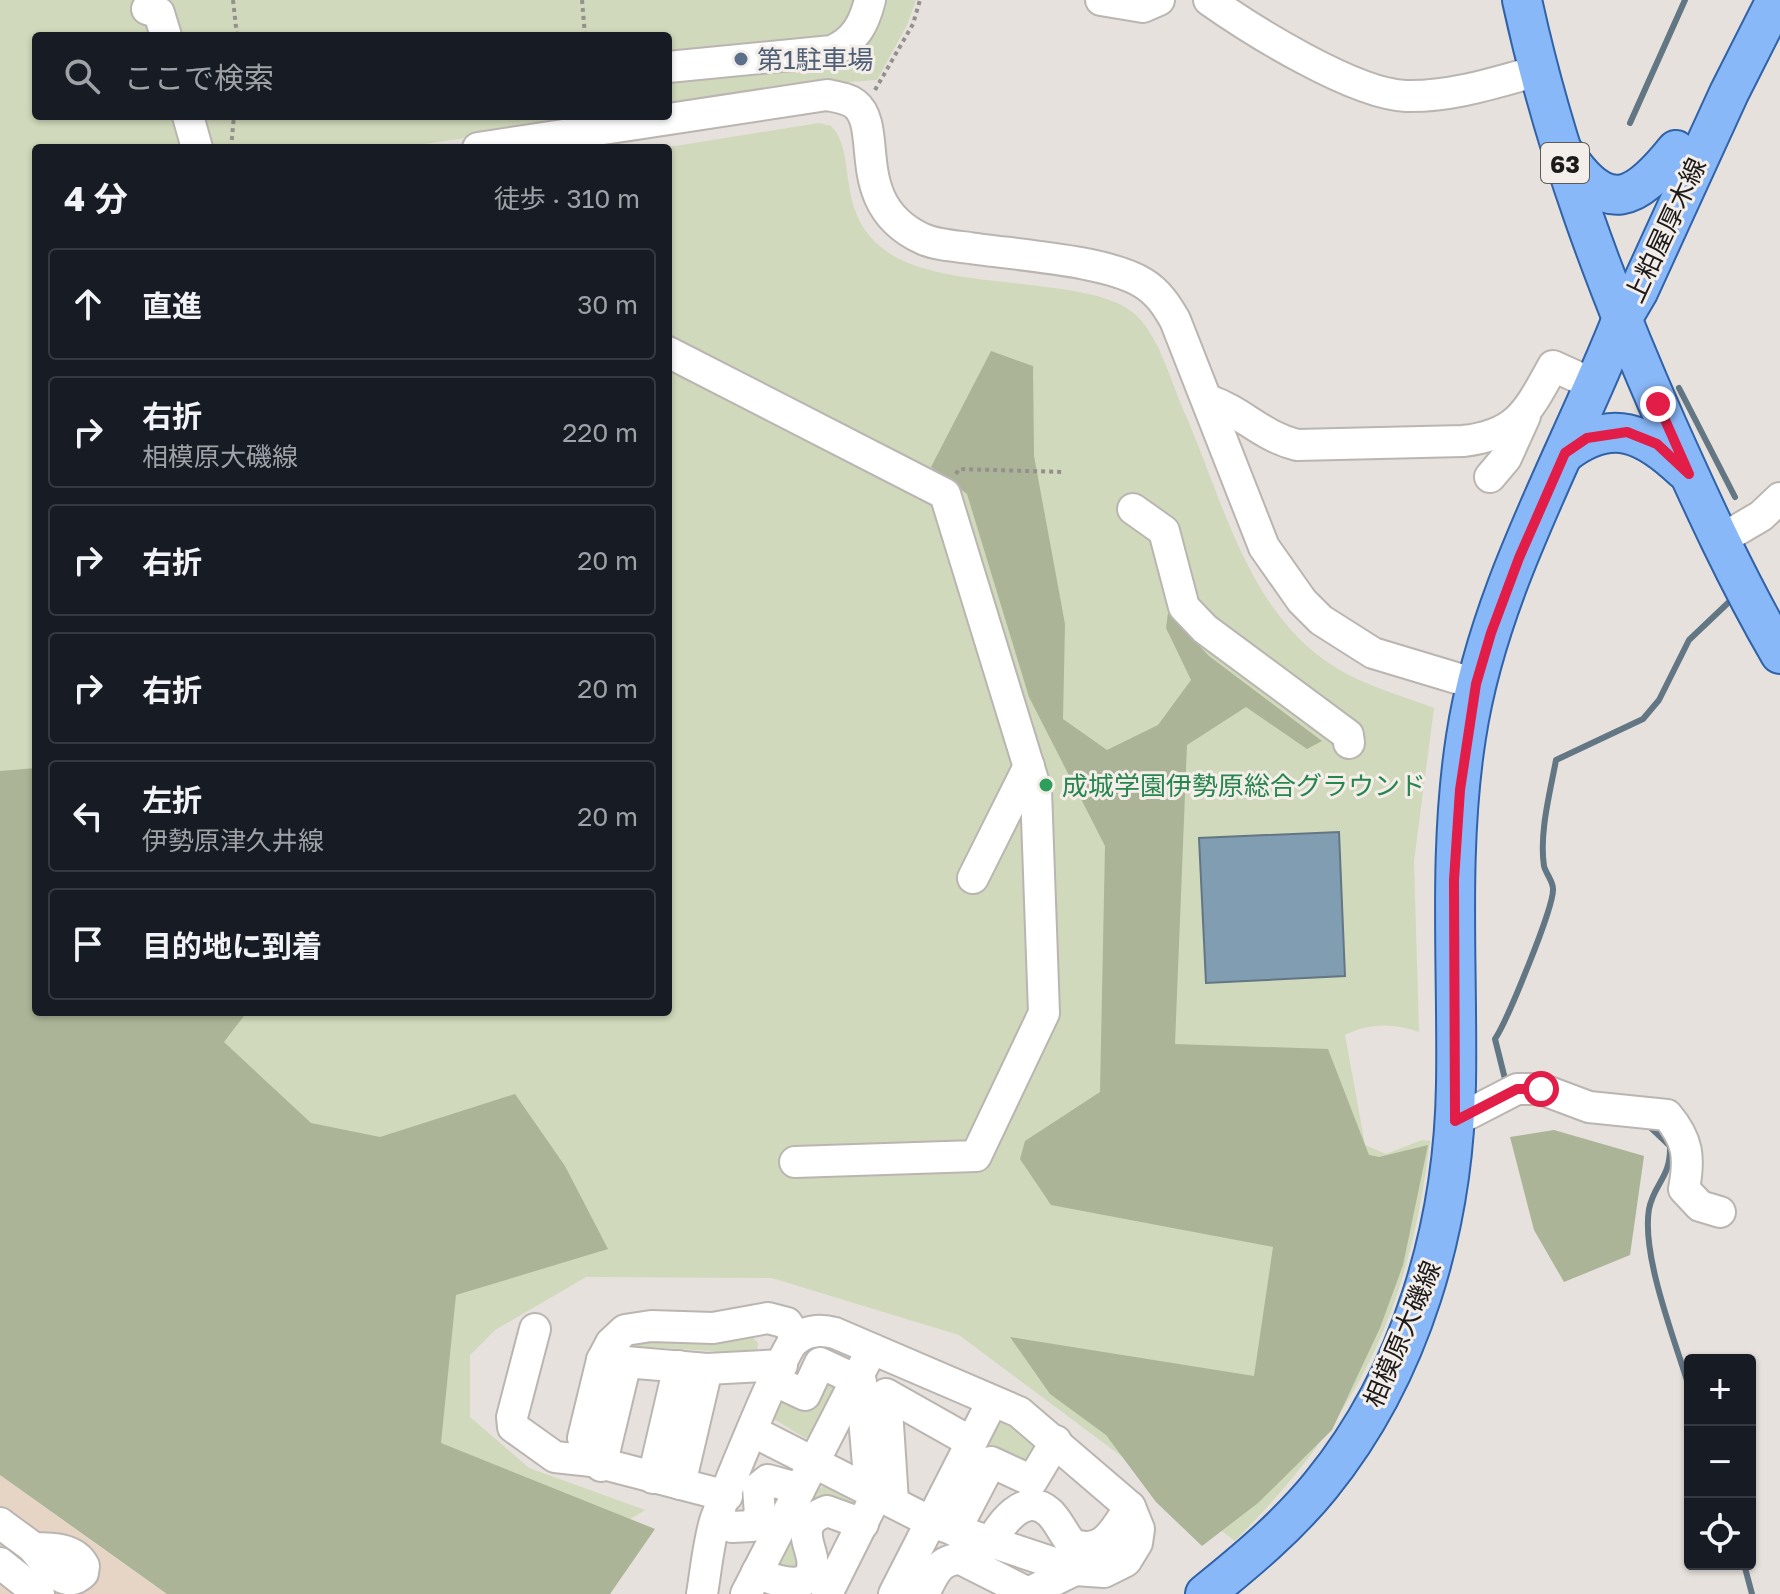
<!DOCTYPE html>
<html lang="ja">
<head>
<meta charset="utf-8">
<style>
  :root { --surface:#171b24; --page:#242831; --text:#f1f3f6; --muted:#9ea1a6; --line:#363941 }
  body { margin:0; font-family:"Golos Text","Noto Sans JP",sans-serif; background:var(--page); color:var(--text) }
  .controls { position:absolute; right:24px; bottom:24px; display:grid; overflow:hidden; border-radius:8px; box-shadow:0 2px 6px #0004 }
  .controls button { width:72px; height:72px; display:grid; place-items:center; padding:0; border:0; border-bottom:2px solid var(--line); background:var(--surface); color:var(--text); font:40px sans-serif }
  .stop { position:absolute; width:24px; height:24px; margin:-18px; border:6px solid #e11d48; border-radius:50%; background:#fff }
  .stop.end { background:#e11d48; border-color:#fff; box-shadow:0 2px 8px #0008 }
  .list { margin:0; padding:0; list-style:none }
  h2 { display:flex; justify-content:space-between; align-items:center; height:104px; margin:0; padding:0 32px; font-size:34px }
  h2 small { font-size:26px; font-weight:400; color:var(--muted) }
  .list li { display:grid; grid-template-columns:52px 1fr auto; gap:24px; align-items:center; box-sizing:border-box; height:112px; margin:0 16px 16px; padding:0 16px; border:2px solid var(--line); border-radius:8px }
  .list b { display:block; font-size:30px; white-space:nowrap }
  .list p { margin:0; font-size:26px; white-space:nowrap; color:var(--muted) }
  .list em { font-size:26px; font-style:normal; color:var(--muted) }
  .icon { flex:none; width:44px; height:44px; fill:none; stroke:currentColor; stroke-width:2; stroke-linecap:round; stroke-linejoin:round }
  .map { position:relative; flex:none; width:1780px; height:1594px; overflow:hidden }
  .search { position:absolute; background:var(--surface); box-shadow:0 2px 6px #0004; left:32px; top:32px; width:640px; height:88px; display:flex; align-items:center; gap:20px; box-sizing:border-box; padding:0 28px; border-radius:8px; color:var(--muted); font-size:30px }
  .panel { position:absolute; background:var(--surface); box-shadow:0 2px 6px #0004; left:32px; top:144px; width:640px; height:872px; border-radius:8px }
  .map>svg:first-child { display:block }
</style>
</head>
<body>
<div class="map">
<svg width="1780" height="1594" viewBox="0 0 1780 1594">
  <rect width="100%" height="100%" fill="#e6e1dc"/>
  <path fill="#e6d5c4" d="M0,1475L100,1547L167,1594H0Z"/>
  <g fill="#d0d9bb">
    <path d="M0,0H916L907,25L877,80L836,83L668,108V36H36V116H613L398,148H36V1012H668V148H663L819,123L831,126C859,154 832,215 889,253C949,294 1097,273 1138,317C1160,340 1171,381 1183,409C1225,503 1249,624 1349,675C1376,689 1406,697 1434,708L1414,861L1419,1032C1394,1023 1370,1023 1345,1035L1365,1145L1386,1154L1422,1140L1430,1141C1408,1315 1358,1416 1235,1541L959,1335L772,1278L586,1277L495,1330L470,1355V1417L529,1468L645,1510L590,1543L546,1594L0,1131Z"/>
    <path d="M750,1335L758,1343L756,1357L715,1363L714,1351L631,1346V1355L619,1343Z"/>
    <path d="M822,1371L841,1380L809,1437L805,1438L774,1419L785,1395Z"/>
    <path d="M1002,1419L1039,1443L1030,1470L988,1453L950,1515Z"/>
    <path d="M828,1485L860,1499L855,1512L832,1503L802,1569L773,1574L814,1490Z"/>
  </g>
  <g fill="#abb496">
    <path d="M991,351L1033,366L1034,456L1065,624L1063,719L1107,750L1158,725L1191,680L1166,628L1168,613L1209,656L1322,741L1307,749L1246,707L1187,745L1175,1044L1328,1049L1369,1155L1379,1157L1428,1145L1403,1265L1380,1328L1332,1430L1258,1503L1202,1546L1156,1502L1106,1435L1050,1394L1010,1337L1254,1376L1273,1247L1051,1205L1020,1159L1025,1141L1100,1092L1105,846L1029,697L967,494L931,467Z"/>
    <path d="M36,768V1012H247L224,1042L311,1123L380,1137L515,1094L565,1166L608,1249L456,1295L441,1443L655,1529L610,1594H167L0,1475V771Z"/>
    <path d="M1554,1130L1644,1156L1630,1255L1564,1282L1534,1230L1510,1137Z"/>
  </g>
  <path fill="#819db1" stroke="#637684" stroke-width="2" d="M1339,832L1345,976L1206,983L1199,838Z"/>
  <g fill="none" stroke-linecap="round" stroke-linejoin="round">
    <g stroke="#637684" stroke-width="6">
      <path d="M1630,123L1685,0"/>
      <path d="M1679,388L1735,497"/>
      <path d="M1506,1083L1495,1039C1507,1021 1554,907 1553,889C1553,881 1546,874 1544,866C1539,833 1550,793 1556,760L1643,719L1659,700L1689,640L1729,602"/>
      <path d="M1649,1126L1670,1146C1671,1178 1654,1183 1649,1209C1641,1256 1676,1343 1690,1390"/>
      <path d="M1744,1564L1752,1594"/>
    </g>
    <g stroke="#bbb5b1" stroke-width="34">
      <g id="minor">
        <path d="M1101,0L1143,7L1159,0"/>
        <path d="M1209,0C1253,31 1354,94 1406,96C1451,97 1494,83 1537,71"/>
        <path d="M147,9L159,13L166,36"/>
        <path d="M668,67L832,51C855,41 864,24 870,0"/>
        <path d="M188,116L197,148"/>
        <path d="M478,148L827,95C837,97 847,98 855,104C885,128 847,204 923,239C937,245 954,246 970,248C1016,255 1106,260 1143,283C1158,292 1167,306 1175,320L1264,547L1302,601L1321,620L1373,653L1476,684"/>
        <path d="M668,352L945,494L1036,790L1044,1013L976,1156L795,1162"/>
        <path d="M1208,400C1243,412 1261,436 1297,445L1463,441C1518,435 1528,411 1553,366L1595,385"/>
        <path d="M1490,477L1506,458L1525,416"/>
        <path d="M1133,509L1164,531L1184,607L1205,629L1348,735L1349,743"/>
        <path d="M1720,540L1761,516L1780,498"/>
        <path d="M973,878L1029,766"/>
        <path d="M1455,1121L1517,1089H1541L1589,1107L1667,1115C1688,1140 1690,1157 1684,1189L1700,1206L1720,1212"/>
        <path d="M535,1329L512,1417L513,1427L555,1457L592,1461"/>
        <path d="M602,1360L707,1369L782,1365"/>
        <path d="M775,1381L805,1395L820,1363L861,1382L870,1489"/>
        <path d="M601,1466L626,1362"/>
        <path d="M653,1478L679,1366"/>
        <path d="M680,1484L707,1369"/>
        <path d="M727,1496L592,1461L583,1438L602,1360L611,1343L625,1330L651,1326L713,1328L768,1318L787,1323L797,1339"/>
        <path d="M893,1501L886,1394L971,1442"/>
        <path d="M716,1519L732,1527L752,1526L760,1514L758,1488L768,1480L800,1489"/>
        <path d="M0,1523C10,1531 21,1538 31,1546C43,1557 62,1594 83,1573L84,1566C75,1548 52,1548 33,1548"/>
        <path d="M955,1531L991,1462L1032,1481L1056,1441"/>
        <path d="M990,1544C1000,1525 1024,1490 1049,1512C1058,1520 1064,1535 1072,1544C1104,1556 1114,1530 1130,1507"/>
        <path d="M0,1563L39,1594"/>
        <path d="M757,1572C776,1583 817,1594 812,1558C810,1547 804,1537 808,1526C811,1518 819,1514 827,1511L863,1524"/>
        <path d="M702,1594C706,1570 708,1545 715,1521C724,1496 782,1353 794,1341C806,1330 820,1329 835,1333L1019,1412L1130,1507L1139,1529L1137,1543L1126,1561L1104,1572L1075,1570L931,1522L754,1432"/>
        <path d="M746,1594L872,1349"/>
        <path d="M827,1594L871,1506"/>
        <path d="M894,1594L992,1402"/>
        <path d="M924,1594C933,1576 938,1559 961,1559L1028,1593L1075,1570"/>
      </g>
    </g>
    <g stroke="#3062a8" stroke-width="42">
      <g id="major">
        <path d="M1522,0C1554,148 1606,287 1667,425C1702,503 1737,580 1780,654"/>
        <path d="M1566,155C1608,216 1635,201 1676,150"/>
        <path d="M1565,453C1612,417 1645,433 1684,470"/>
        <path d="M1205,1594C1246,1561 1288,1526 1321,1485C1412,1373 1454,1225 1456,1084C1458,968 1448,852 1466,737C1488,591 1567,457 1621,321L1638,292L1729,93L1776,0"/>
      </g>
    </g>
    <g stroke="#94908d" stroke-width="4" stroke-dasharray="4 4" stroke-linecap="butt">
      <path d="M233,0L237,36"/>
      <path d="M582,0L585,36"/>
      <path d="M875,90L913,24L920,0"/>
      <path d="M231,148L234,116"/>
      <path d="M956,474L959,469L1063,472"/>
    </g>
    <use href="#minor" stroke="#fff" stroke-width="30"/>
    <use href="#major" stroke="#89b8f9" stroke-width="38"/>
  </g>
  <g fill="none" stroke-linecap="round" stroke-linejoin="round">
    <path stroke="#e11d48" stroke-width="10" d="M1541,1089H1517L1455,1121L1454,880L1460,790L1476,684L1491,633L1519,558L1565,453L1587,438L1627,432L1657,444L1689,474L1658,404"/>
  </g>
  <circle fill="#5c6f8a" stroke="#f4eeea" stroke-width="3" cx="741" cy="59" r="8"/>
  <circle fill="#2e9e5b" stroke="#f4eeea" stroke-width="3" cx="1046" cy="785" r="8"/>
  <g text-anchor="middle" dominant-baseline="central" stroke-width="6" stroke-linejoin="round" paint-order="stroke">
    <rect fill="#f4eeea" stroke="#5e5a58" stroke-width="2" x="1541" y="143" width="48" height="40" rx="6"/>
    <g font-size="24" font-weight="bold" fill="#1d1b1a">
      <text x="1565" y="163">63</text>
    </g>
    <g font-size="26" fill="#4e5e75" stroke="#f4eeea" text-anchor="start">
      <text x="757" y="59">第1駐車場</text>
    </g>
    <g font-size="26" fill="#1d1b1a" stroke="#f4eeea">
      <text transform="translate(1665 230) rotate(-65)">上粕屋厚木線</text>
      <text transform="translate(1402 1334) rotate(-67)">相模原大磯線</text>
    </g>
    <g font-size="26" fill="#27864d" stroke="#f4eeea" text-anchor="start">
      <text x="1062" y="785">成城学園伊勢原総合グラウンド</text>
    </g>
  </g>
</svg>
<div class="controls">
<button>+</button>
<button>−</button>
<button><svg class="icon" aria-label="locate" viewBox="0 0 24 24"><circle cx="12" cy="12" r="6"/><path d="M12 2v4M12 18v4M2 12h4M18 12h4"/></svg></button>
</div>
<div class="stop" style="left:1541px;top:1089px"></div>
<div class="stop end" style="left:1658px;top:404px"></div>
<div class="search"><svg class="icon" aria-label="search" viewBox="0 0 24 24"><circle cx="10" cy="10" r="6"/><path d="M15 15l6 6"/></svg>ここで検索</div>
<section class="panel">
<h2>4 分<small>徒歩 · 310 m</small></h2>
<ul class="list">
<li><svg class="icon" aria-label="ahead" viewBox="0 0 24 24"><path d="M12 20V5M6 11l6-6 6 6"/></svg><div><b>直進</b></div><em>30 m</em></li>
<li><svg class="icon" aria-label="right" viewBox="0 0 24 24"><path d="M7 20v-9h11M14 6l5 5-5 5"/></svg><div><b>右折</b><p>相模原大磯線</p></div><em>220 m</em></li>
<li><svg class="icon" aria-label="right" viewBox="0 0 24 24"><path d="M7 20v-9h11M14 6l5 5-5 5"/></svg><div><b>右折</b></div><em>20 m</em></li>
<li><svg class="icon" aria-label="right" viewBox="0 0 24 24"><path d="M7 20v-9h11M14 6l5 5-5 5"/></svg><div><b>右折</b></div><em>20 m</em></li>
<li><svg class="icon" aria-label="left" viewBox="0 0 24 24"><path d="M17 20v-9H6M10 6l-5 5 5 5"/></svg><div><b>左折</b><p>伊勢原津久井線</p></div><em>20 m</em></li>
<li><svg class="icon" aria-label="arrive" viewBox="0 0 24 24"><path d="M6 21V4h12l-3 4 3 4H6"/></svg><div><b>目的地に到着</b></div></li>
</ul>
</section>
</div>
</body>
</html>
